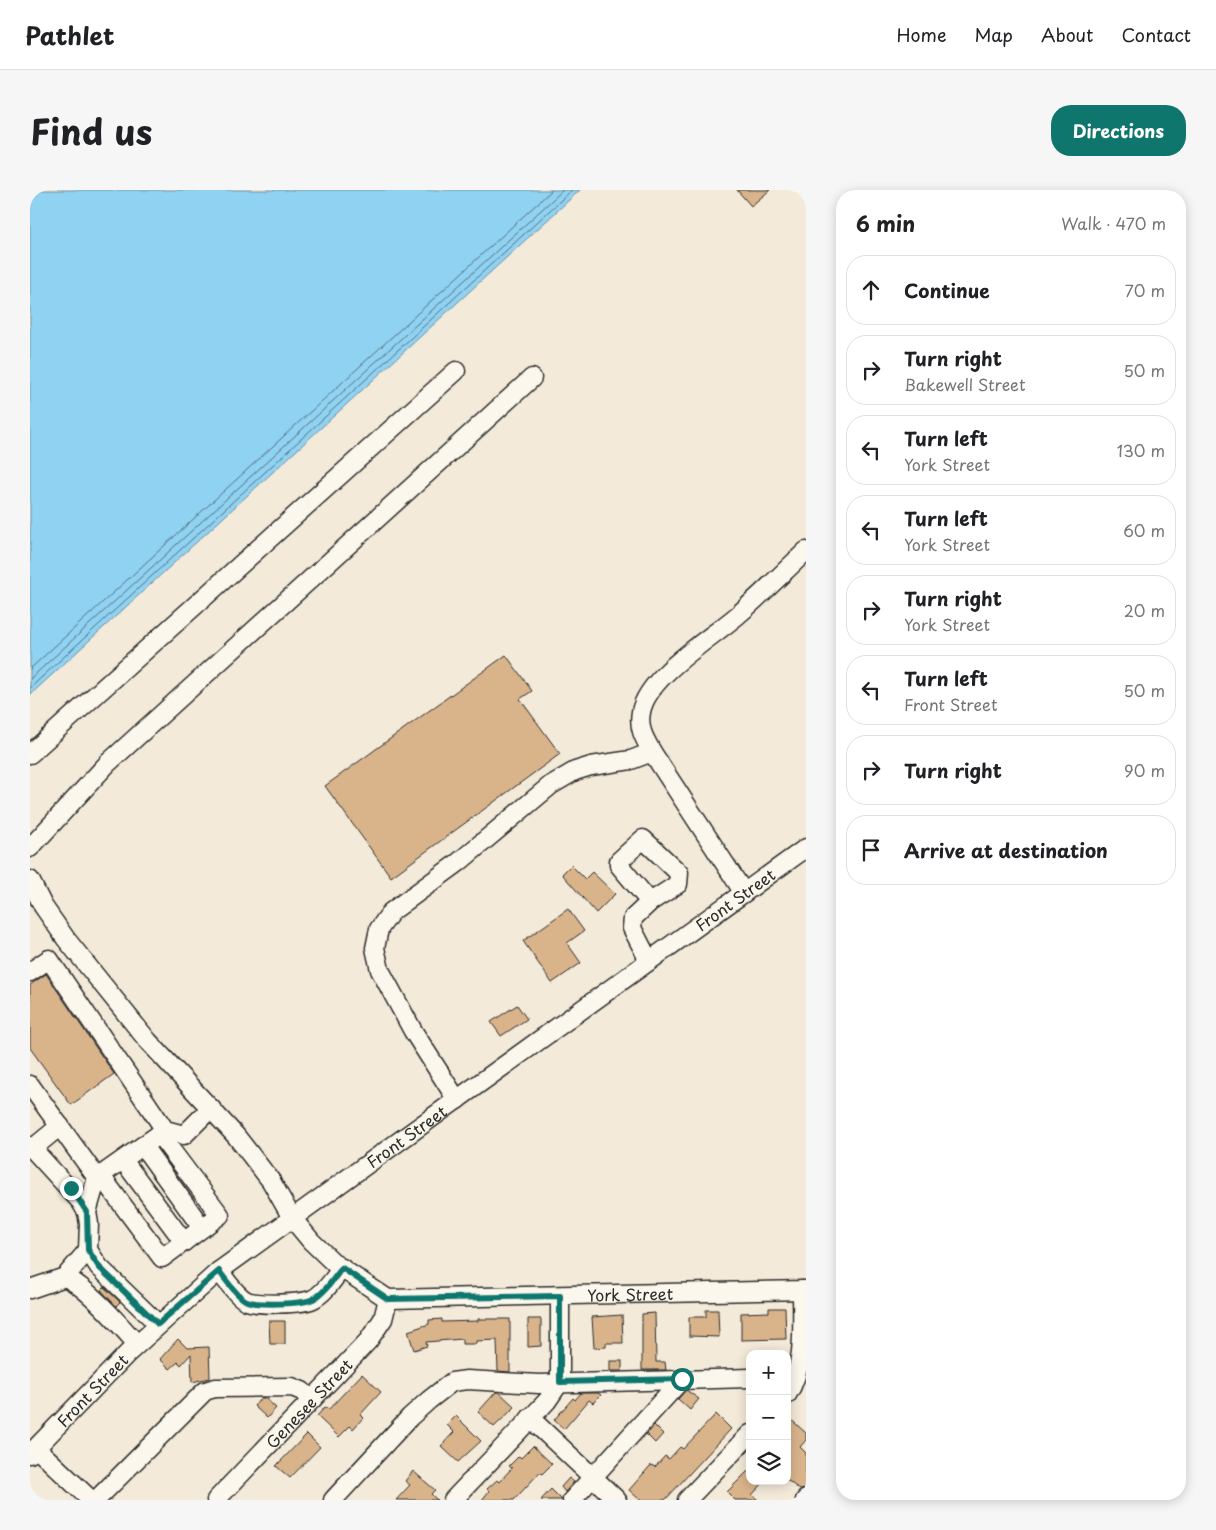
<!DOCTYPE html>
<html lang="en">
<head>
<meta charset="utf-8">
<style>
  :root { --surface:#fff; --page:#f6f6f6; --text:#202124; --muted:#757577; --line:#e0e0e0; --accent:#0f766e }
  body { margin:0; font-family:"Playpen Sans",sans-serif; background:var(--page); color:var(--text) }
  .controls { position:absolute; right:15px; bottom:15px; display:grid; overflow:hidden; border-radius:10px; box-shadow:0 2px 12px #0003 }
  .controls button { width:45px; height:45px; display:grid; place-items:center; padding:0; border:0; border-bottom:1px solid var(--line); background:var(--surface); color:var(--text); font:25px sans-serif }
  .stop { position:absolute; width:15px; height:15px; margin:-11px; border:4px solid #0f766e; border-radius:50%; background:#fff }
  .stop.end { background:#0f766e; border-color:#fff; box-shadow:0 1px 5px #0008 }
  .list { margin:0; padding:0; list-style:none }
  h2 { display:flex; justify-content:space-between; align-items:center; height:65px; margin:0; padding:0 20px; font-size:21px }
  h2 small { font-size:16px; font-weight:400; color:var(--muted) }
  .list li { display:grid; grid-template-columns:32px 1fr auto; gap:15px; align-items:center; box-sizing:border-box; height:70px; margin:0 10px 10px; padding:0 10px; border:1px solid var(--line); border-radius:20px }
  .list b { display:block; font-size:19px; white-space:nowrap }
  .list p { margin:0; font-size:16px; white-space:nowrap; color:var(--muted) }
  .list em { font-size:16px; font-style:normal; color:var(--muted) }
  .icon { flex:none; width:28px; height:28px; fill:none; stroke:currentColor; stroke-width:2; stroke-linecap:round; stroke-linejoin:round }
  .map { position:relative; flex:none; width:776px; height:1310px; overflow:hidden; border-radius:20px }
  header { display:flex; align-items:center; gap:30px; box-sizing:border-box; height:70px; padding:0 25px; background:var(--surface); border-bottom:1px solid var(--line) }
  header strong { font-size:24px }
  nav { display:flex; gap:28px; margin-inline-start:auto; font-size:18px }
  .intro { display:flex; align-items:center; justify-content:space-between; box-sizing:border-box; height:120px; padding:0 30px }
  h1 { margin:0; font-size:35px }
  .button { padding:12px 22px; border-radius:20px; background:var(--accent); color:#fff; font-size:18px; font-weight:700 }
  main { display:flex; gap:30px; padding:0 30px }
  aside { flex:1; background:var(--surface); border-radius:20px; box-shadow:0 2px 12px #0003 }
  .map>svg:first-child { display:block }
</style>
</head>
<body>
<header>
<strong>Pathlet</strong>
<nav><a>Home</a><a>Map</a><a>About</a><a>Contact</a></nav>
</header>
<div class="intro"><h1>Find us</h1><a class="button">Directions</a></div>
<main>
<div class="map">
<svg width="776" height="1310" viewBox="0 0 776 1310">
  <rect width="100%" height="100%" fill="#f4ead9"/>
  <filter id="ink" filterUnits="userSpaceOnUse"><feTurbulence type="fractalNoise" baseFrequency=".02" numOctaves="2"/><feDisplacementMap in="SourceGraphic" scale="10" xChannelSelector="R" yChannelSelector="G"/><feConvolveMatrix kernelMatrix="1 2 1 2 8 2 1 2 1" color-interpolation-filters="sRGB"/></filter>
  <g filter="url(#ink)">
    <path fill="#90d2f2" stroke="#688fa2" d="M0,0H550L0,505Z"/>
    <g fill="none" stroke-linecap="round" stroke-linejoin="round">
      <g stroke="#536e7b" stroke-width="1">
        <path d="M0,479L522,0"/>
        <path d="M0,489L533,0"/>
        <path d="M0,498L542,0"/>
      </g>
    </g>
    <g fill="#d9b48b" stroke="#2b2b2b">
      <path d="M707,0H740L721,16Z"/>
      <path d="M476,465L502,501L490,509L530,564L361,687L295,596Z"/>
      <path d="M541,675L555,689L562,682L585,704L566,723L532,684Z"/>
      <path d="M538,719L554,741L537,753L551,773L522,793L493,751Z"/>
      <path d="M16,784L84,884L41,915L0,858V795Z"/>
      <path d="M487,815L497,829L471,846L461,832Z"/>
      <path d="M74,1097L90,1112L86,1116L71,1100Z"/>
      <path d="M739,1118H755L756,1149L711,1150V1123L739,1122Z"/>
      <path d="M676,1120H688L689,1147L659,1146V1127H676Z"/>
      <path d="M625,1123L626,1172H635L636,1180H612V1124Z"/>
      <path d="M592,1125L593,1153H576V1157L564,1158L562,1127Z"/>
      <path d="M412,1129V1132L448,1131V1129H480V1182L468,1181L467,1150L446,1151V1154H432V1149L396,1152L397,1156L384,1160L378,1141L399,1134V1130Z"/>
      <path d="M498,1129H511V1156L498,1157Z"/>
      <path d="M239,1131H255V1154H240Z"/>
      <path d="M148,1149L157,1158L179,1157L180,1188L162,1192L161,1164L151,1175L148,1172L140,1179L130,1169Z"/>
      <rect x="580" y="1171" width="12" height="10"/>
      <path d="M332,1184L351,1202L330,1225L333,1228L323,1239L320,1236L309,1247L287,1226L295,1217L299,1219Z"/>
      <path d="M656,1200L669,1209L660,1220L648,1209Z"/>
      <path d="M466,1202H469L485,1217L464,1237L448,1222Z"/>
      <path d="M551,1203H568L571,1205L563,1213L559,1210L534,1239L524,1230L543,1208L545,1210Z"/>
      <path d="M231,1208H235L246,1218L237,1228L224,1216Z"/>
      <path d="M686,1224L701,1239L635,1310H610L599,1300L621,1275L625,1277L635,1266L639,1269L650,1257L653,1259Z"/>
      <path d="M426,1226L451,1251L428,1272L411,1256L424,1242L417,1235Z"/>
      <path d="M757,1226L776,1243V1250L770,1257L776,1263V1299L770,1300L757,1290Z"/>
      <path d="M624,1235L633,1244L625,1253L616,1244Z"/>
      <path d="M277,1244L290,1257L260,1288L246,1276Z"/>
      <path d="M503,1256L522,1274L512,1284L510,1282L484,1310H452L459,1301L457,1299L467,1290L469,1292L482,1278L479,1276L489,1266L491,1268Z"/>
      <path d="M720,1279V1291H735L722,1305L728,1310H705L697,1302Z"/>
      <path d="M383,1281L405,1300L401,1304L407,1310H366L380,1295L375,1291Z"/>
      <path d="M539,1288L544,1292L535,1302L531,1297Z"/>
      <path d="M521,1299L532,1310H511Z"/>
    </g>
    <g fill="none" stroke-linecap="round" stroke-linejoin="round">
      <g stroke="#2b2b2b" stroke-width="21">
        <g id="minor">
          <path d="M0,564L426,181"/>
          <path d="M0,658L78,573L502,188"/>
          <path id="s1" d="M0,690L13,716L36,749L118,851L206,946L241,991L262,1028L281,1051L305,1074L358,1109L776,1100"/>
          <path d="M714,703L622,562C614,548 608,538 611,522C617,486 683,447 709,424C732,404 754,382 776,361"/>
          <path d="M619,771L602,738L603,728L620,712L648,694L649,683L613,649L589,671V675L620,712"/>
          <path d="M0,782L19,769L135,940L154,945L181,918"/>
          <path d="M0,895L67,988L135,940"/>
          <path d="M427,910L383,841L350,780L345,758L349,739L361,722L429,672L521,595L545,581L561,576L601,570L622,562"/>
          <path d="M0,956L51,1012L57,1022L59,1034L58,1060L69,1077L128,1134"/>
          <path d="M113,956L172,1038"/>
          <path d="M2,959L30,936"/>
          <path d="M93,970L154,1052"/>
          <path d="M71,986L132,1068L190,1025L129,944"/>
          <path d="M57,1022L67,988"/>
          <path d="M189,1081C196,1090 205,1104 215,1110C224,1116 273,1114 283,1109C295,1103 304,1088 312,1078"/>
          <path d="M35,1087C58,1098 89,1134 107,1154"/>
          <path d="M0,1099L35,1087L58,1060"/>
          <path d="M757,1205C776,1175 772,1136 772,1100"/>
          <path d="M500,1228L587,1310"/>
          <path d="M6,1258L61,1310"/>
          <path id="s2" d="M0,1264L98,1163L189,1081L776,658"/>
          <path d="M66,1310L175,1201L185,1198L262,1197L272,1201L282,1210"/>
          <path id="s3" d="M186,1310L338,1151L353,1129L358,1109"/>
          <path d="M303,1310L380,1227L399,1210L422,1192L437,1190L509,1194L720,1188"/>
          <path d="M423,1310L517,1211L530,1192V1106"/>
          <path d="M542,1310L652,1189"/>
          <path d="M657,1310L720,1244"/>
          <path d="M775,1310L776,1309"/>
        </g>
      </g>
      <use href="#minor" stroke="#fbf7ec" stroke-width="18"/>
    </g>
  </g>
  <g fill="none" stroke-linecap="round" stroke-linejoin="round" filter="url(#ink)">
    <path stroke="#0f766e" stroke-width="6" d="M41,998L57,1022L58,1060L69,1077L128,1134L189,1081C196,1090 205,1104 215,1110C224,1116 274,1114 283,1109C295,1103 304,1088 312,1078L358,1109L530,1106V1192L652,1189"/>
  </g>
  <g text-anchor="middle" dominant-baseline="central" stroke-width="5" stroke-linejoin="round" paint-order="stroke">
    <g font-size="16" fill="#2b2b2b" stroke="#fbf7ec">
      <text stroke="none"><textPath href="#s2" startOffset="899">Front Street</textPath></text>
      <text stroke="none"><textPath href="#s2" startOffset="494">Front Street</textPath></text>
      <text stroke="none"><textPath href="#s1" startOffset="798">York Street</textPath></text>
      <text stroke="none"><textPath href="#s2" startOffset="89">Front Street</textPath></text>
      <text stroke="none"><textPath href="#s3" startOffset="134">Genesee Street</textPath></text>
    </g>
  </g>
</svg>
<div class="controls">
<button>+</button>
<button>−</button>
<button><svg class="icon" aria-label="layers" viewBox="0 0 24 24"><path d="M12 4l9 5-9 5-9-5zM3 14l9 5 9-5"/></svg></button>
</div>
<div class="stop" style="left:652px;top:1189px"></div>
<div class="stop end" style="left:41px;top:998px"></div>
</div>
<aside>
<h2>6 min<small>Walk · 470 m</small></h2>
<ul class="list">
<li><svg class="icon" aria-label="ahead" viewBox="0 0 24 24"><path d="M12 20V5M6 11l6-6 6 6"/></svg><div><b>Continue</b></div><em>70 m</em></li>
<li><svg class="icon" aria-label="right" viewBox="0 0 24 24"><path d="M7 20v-9h11M14 6l5 5-5 5"/></svg><div><b>Turn right</b><p>Bakewell Street</p></div><em>50 m</em></li>
<li><svg class="icon" aria-label="left" viewBox="0 0 24 24"><path d="M17 20v-9H6M10 6l-5 5 5 5"/></svg><div><b>Turn left</b><p>York Street</p></div><em>130 m</em></li>
<li><svg class="icon" aria-label="left" viewBox="0 0 24 24"><path d="M17 20v-9H6M10 6l-5 5 5 5"/></svg><div><b>Turn left</b><p>York Street</p></div><em>60 m</em></li>
<li><svg class="icon" aria-label="right" viewBox="0 0 24 24"><path d="M7 20v-9h11M14 6l5 5-5 5"/></svg><div><b>Turn right</b><p>York Street</p></div><em>20 m</em></li>
<li><svg class="icon" aria-label="left" viewBox="0 0 24 24"><path d="M17 20v-9H6M10 6l-5 5 5 5"/></svg><div><b>Turn left</b><p>Front Street</p></div><em>50 m</em></li>
<li><svg class="icon" aria-label="right" viewBox="0 0 24 24"><path d="M7 20v-9h11M14 6l5 5-5 5"/></svg><div><b>Turn right</b></div><em>90 m</em></li>
<li><svg class="icon" aria-label="arrive" viewBox="0 0 24 24"><path d="M6 21V4h12l-3 4 3 4H6"/></svg><div><b>Arrive at destination</b></div></li>
</ul>
</aside>
</main>
</body>
</html>
